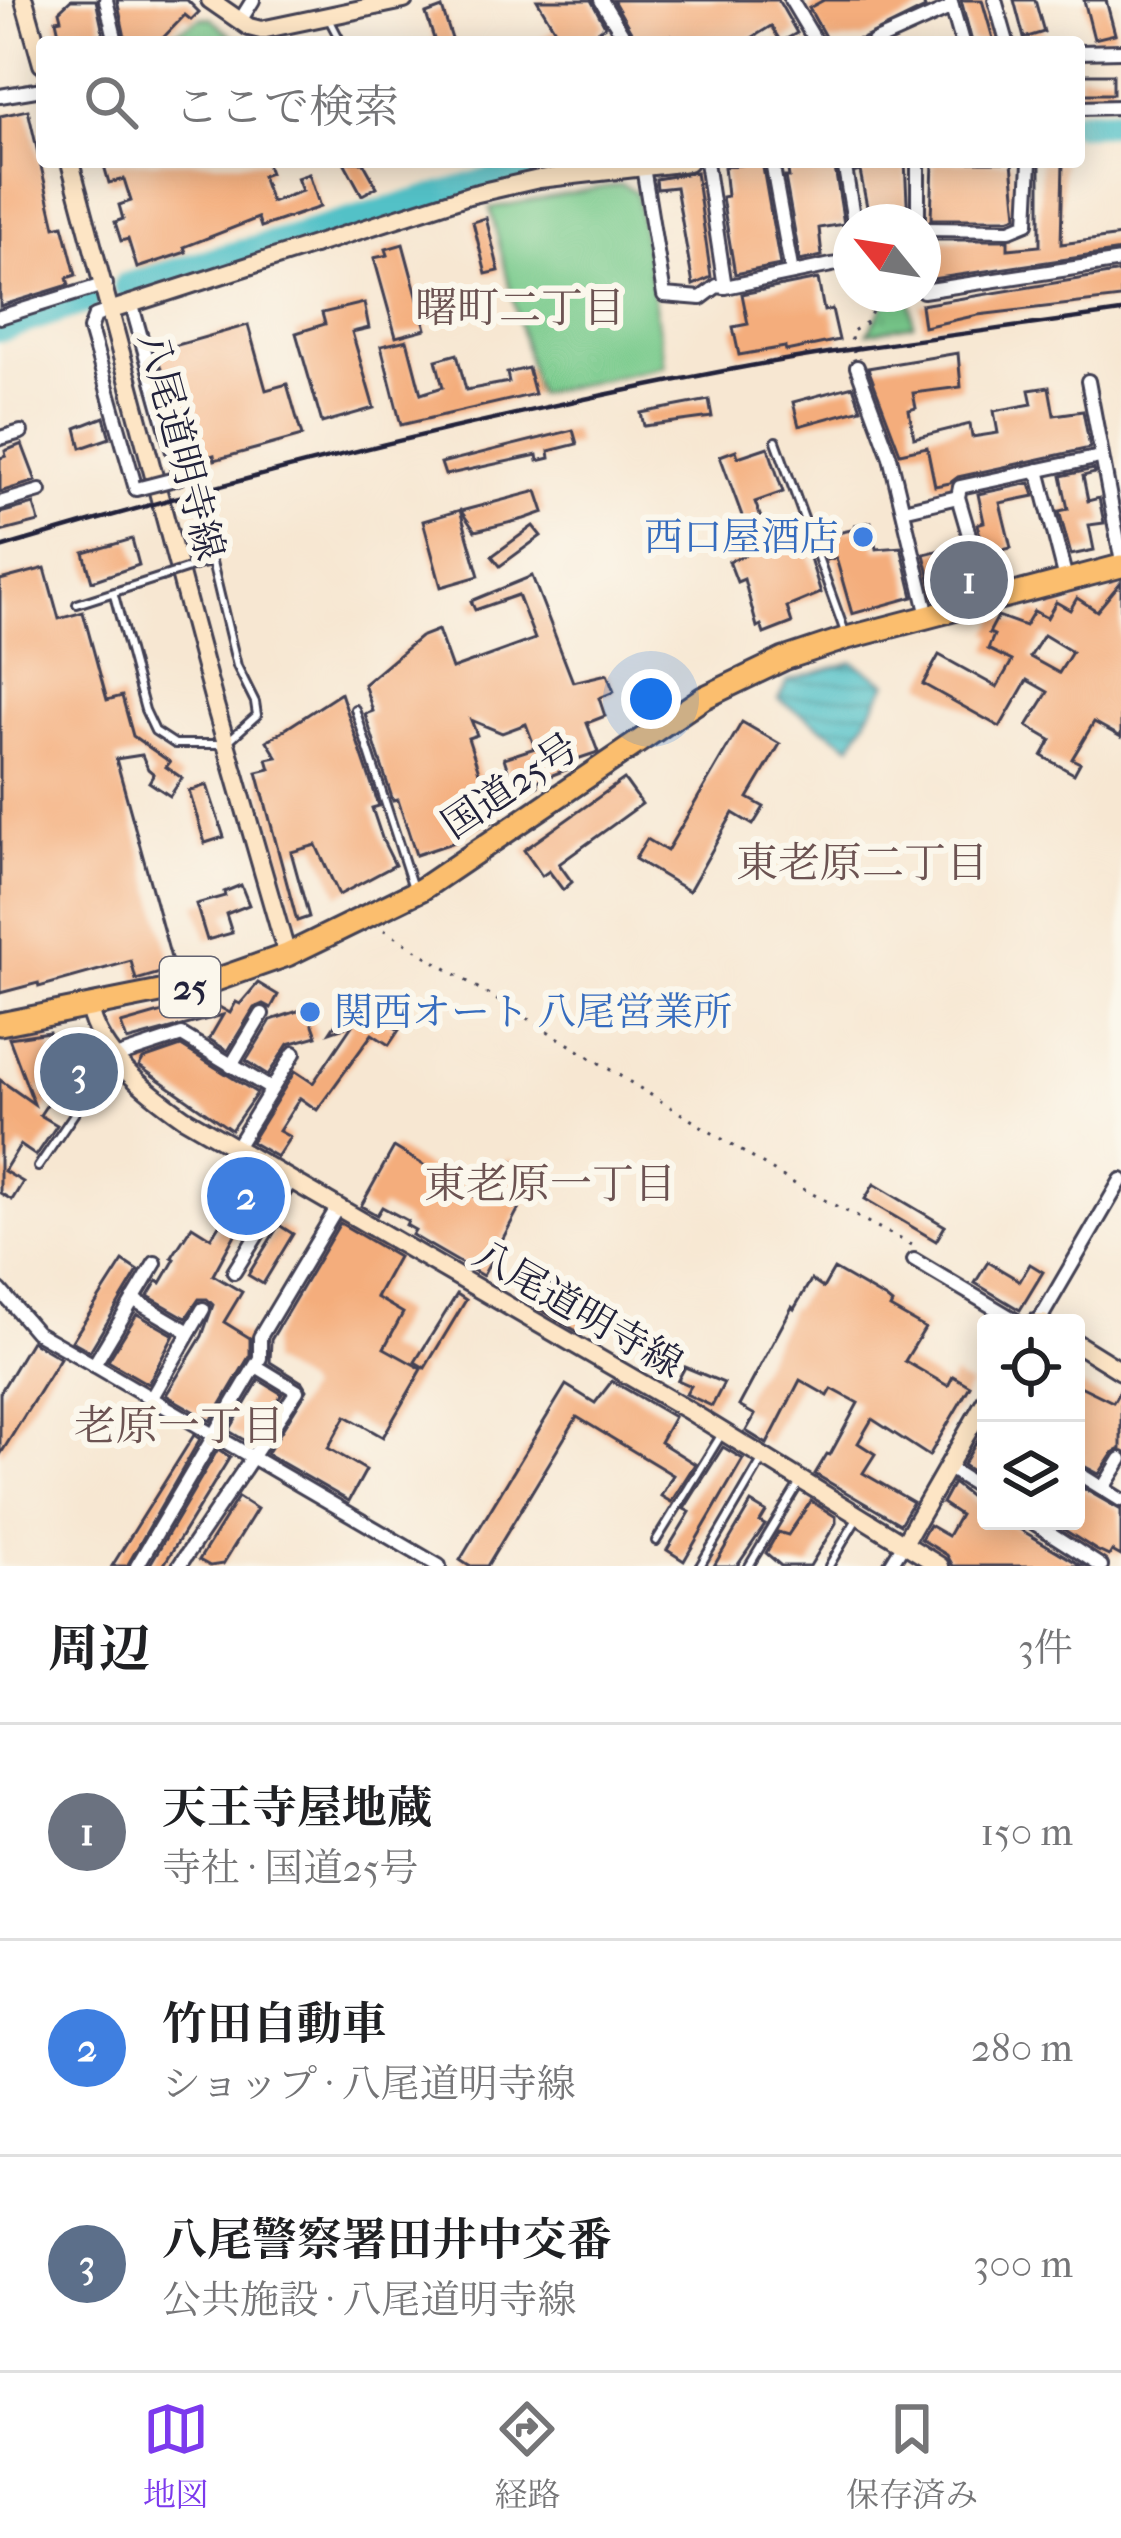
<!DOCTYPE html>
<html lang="ja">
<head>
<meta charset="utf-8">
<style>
  :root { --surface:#fff; --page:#f2f2f2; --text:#202124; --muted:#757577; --line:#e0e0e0; --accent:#7c3aed }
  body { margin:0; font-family:"IM FELL French Canon","Noto Serif JP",serif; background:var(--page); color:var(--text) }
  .controls { position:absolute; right:36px; bottom:36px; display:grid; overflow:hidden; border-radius:12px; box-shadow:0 6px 30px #0003 }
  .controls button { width:108px; height:108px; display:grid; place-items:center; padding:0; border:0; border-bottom:3px solid var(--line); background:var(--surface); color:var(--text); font:60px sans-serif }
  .compass { position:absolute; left:833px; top:204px; width:108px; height:108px; border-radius:50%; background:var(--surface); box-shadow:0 6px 30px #0003; rotate:300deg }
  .you { position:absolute; left:651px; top:699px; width:42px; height:42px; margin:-30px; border:9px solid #fff; border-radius:50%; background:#1a73e8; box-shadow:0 0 0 18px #1a73e833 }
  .badge { display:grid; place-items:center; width:78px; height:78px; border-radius:50%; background:var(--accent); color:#fff; font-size:39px; font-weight:700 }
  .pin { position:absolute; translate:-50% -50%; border:6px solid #fff; box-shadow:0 3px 12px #0006 }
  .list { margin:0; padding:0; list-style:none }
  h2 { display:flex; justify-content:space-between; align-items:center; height:156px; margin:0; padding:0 48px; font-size:51px }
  h2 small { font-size:39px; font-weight:400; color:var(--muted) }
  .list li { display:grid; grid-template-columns:78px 1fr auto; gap:36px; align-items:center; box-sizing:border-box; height:216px; padding:0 48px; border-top:3px solid var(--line) }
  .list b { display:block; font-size:45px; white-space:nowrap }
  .list p { margin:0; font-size:39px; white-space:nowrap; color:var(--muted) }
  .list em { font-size:39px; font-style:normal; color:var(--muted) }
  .icon { flex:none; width:66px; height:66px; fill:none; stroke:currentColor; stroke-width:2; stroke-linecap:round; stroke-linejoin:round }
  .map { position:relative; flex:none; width:1121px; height:1566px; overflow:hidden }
  .search { position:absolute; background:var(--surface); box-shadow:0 6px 30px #0003; left:36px; right:36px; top:36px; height:132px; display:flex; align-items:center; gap:30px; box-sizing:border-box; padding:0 42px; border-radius:12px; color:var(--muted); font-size:45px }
  .sheet { height:804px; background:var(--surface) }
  nav { display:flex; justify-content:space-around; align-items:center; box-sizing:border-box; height:168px; border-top:3px solid var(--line); background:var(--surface); font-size:33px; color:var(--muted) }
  nav a { display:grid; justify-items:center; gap:6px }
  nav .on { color:var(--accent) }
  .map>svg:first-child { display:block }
</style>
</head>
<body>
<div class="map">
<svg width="1121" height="1566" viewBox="0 0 1121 1566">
  <defs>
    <pattern id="cemetery-stones" width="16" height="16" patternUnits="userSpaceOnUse" patternTransform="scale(3)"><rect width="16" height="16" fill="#79ca8c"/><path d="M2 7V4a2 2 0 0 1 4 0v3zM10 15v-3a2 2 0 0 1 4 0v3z" fill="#68ad7a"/></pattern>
    <pattern id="park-tufts" width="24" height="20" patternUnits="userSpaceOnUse" patternTransform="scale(3)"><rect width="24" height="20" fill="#79ca8c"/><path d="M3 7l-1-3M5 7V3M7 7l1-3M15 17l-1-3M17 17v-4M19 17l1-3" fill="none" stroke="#68ad7a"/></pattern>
    <pattern id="water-rules" width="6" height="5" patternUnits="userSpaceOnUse" patternTransform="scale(3)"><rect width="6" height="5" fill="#53c1c7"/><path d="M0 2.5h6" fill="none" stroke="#449ca3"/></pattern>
  </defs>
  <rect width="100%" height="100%" fill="#fbf7ec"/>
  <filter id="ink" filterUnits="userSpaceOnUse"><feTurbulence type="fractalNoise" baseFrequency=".00833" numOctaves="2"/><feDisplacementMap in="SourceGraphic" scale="24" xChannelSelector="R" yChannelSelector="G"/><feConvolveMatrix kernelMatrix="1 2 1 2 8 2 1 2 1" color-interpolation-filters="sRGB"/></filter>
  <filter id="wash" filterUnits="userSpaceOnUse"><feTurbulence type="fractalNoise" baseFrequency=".004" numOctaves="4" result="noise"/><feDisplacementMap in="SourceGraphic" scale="48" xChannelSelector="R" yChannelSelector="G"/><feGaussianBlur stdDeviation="2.7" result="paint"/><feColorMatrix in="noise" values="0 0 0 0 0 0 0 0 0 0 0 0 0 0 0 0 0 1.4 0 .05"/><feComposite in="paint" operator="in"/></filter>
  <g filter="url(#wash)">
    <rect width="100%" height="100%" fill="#f7e7d2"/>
    <path fill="url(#cemetery-stones)" stroke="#4e7664" stroke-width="3" d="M203,17L211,18L238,42H166L167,37Z"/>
    <path fill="url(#park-tufts)" stroke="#4e7664" stroke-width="3" d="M910,298L913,324L868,333L885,303Z"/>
    <path fill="#79ca8c" stroke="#4e7664" stroke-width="3" d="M621,184L636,192L665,366L537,394L490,208Z"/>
    <path fill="url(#water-rules)" stroke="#3a7281" stroke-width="3" d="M853,662L887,683L851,746L778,699L788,681Z"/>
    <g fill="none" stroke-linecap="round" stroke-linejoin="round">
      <g stroke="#53c1c7" stroke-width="27">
        <path d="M1079,123L1121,121"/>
        <path d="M126,286L556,162"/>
        <path d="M0,329L87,300"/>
      </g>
    </g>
    <g id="blocks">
      <g fill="#f4ad7c" fill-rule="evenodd">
        <path d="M71,0H96L105,42H61L56,20L61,19L59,11Z"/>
        <path d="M117,0H187L199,12L191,20L185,15L159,42H126Z"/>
        <path d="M537,0H591L605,26L598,31L605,42H534L555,30Z"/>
        <path d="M613,0H778L797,33L781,42L771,26L745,42H673L671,35L660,42H637Z"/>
        <path d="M824,0H922L925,8L862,39L828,42L809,8Z"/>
        <path d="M961,0H982L994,42H972Z"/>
        <path d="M1014,0H1035L1044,32L1024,38Z"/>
        <path d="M1084,0H1106L1115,34L1094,39Z"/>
        <path d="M442,8L453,42H435L426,14Z"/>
        <rect x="1079" y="74" width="34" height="20"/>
        <path d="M28,110L55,227L63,225L76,275L67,278L69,285L0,306V116Z"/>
        <path d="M103,162H266L270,173L262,176L271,202L302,191L297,178L309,174L320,207L261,227L258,218L184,247L186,252L137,268L128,239L121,241L115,222L123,219L119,205L131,201L124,179L109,183Z"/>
        <path d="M344,162H363L377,187L362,195Z"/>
        <path d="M762,162L780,265L735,274L722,197L727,196L724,167Z"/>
        <path d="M800,162H834L844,224L819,228L822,256L800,261L785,177H789L787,164Z"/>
        <path d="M855,162H905L908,220L870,222L860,171L856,172Z"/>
        <path d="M933,162H1012L1017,216L1008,219H931Z"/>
        <path d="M1040,162H1063L1061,244L1121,236V251L932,279L931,240H1008V249L1040,246Z"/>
        <path d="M696,172L711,277L693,285L676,187L657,189L656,179Z"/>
        <path d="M486,218L499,271L486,274L473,222Z"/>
        <path d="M403,244L426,329L396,337L374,258L388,255L386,249Z"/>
        <path d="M1121,272V298L978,315L924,327L921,305Z"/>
        <path d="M818,279L824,311L832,309L839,340L786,351L785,347L739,355L733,327L748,324L742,294Z"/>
        <path d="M364,303L369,328L352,332L374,408L322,423L296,333L325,324L322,313Z"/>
        <path d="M248,325L266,390L287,384L302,436L215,460L214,455L187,463L156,351Z"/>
        <path d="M407,340L421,394L443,387L436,360L457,354L466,390L509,382L507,373L528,368L535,394L401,425L381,346Z"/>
        <path d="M958,353L961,387L913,393L916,408L909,410L914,438L970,424L972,437L998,433L994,411L1032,404L1029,390L1049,387L1054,415L1083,411L1090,448L958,477L950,483L935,486L927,447L900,453L868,368Z"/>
        <path d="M853,386L861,409L799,426L793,402Z"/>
        <path d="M709,400L712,417L644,426L641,413Z"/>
        <path d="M104,417L110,438L81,448L76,428Z"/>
        <path d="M573,430L577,444L549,451L550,458L538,461L537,455L445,475L441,463Z"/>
        <path d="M22,444L36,481L0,492V458L6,456L5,451Z"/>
        <path d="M768,447L783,492L755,502L773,550L804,539L821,593L787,607L792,623L764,634L761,625L757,627L744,579L737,582L729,561L755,551L720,456L736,450L738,457Z"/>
        <path d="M1094,469L1095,473L1083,476L1088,501L1099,498L1104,523L1089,525L1094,550L1071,555L1059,511L1068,509L1061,476Z"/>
        <path d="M1030,483L1034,496L1000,503L1011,548L985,554L977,524L984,522L978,494Z"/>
        <path d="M537,491L544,512L524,519L475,531L461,511Z"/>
        <path d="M34,504L39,522L0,532V513Z"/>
        <path d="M460,510L479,576L441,587L423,521Z"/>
        <path d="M871,522L876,549L901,547L913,597L852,614L836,558L827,560L818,537L856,529L855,525Z"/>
        <path d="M533,526L541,536L500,566L492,556Z"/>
        <path d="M132,539L139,565L92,581L84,553Z"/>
        <path d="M948,548L958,593L935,599L924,554Z"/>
        <path d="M45,568L59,619L83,612L107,700L122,696L133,736L170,762L166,767L182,778L170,796L149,782L154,774L148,769L142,755L116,759L174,969L136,980L131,961L39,987L38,983L0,993V580Z"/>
        <path d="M532,576L573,682L607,674L614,692L599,698L605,716L587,723L598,752L571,761L573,767L537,781L538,786L515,794L504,758L535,748L526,724L502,733L471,720L477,735L468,738L495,821L456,834L458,841L416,855L398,800L393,801L365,714L373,711L364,684L420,637L438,630L452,669L535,639L518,595L475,610L471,601Z"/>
        <path d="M1121,582V737L1094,722L1072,759L1080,763L1074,774L1042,756L1051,740L1027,726L1048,692L1027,680L1000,727L923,684L939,655L997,687L1012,661L988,649L994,635L989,633L998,616L1025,626L1034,611L1047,618L1056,602L1070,610L1077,598L1097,611ZM1044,635L1072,652L1059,673L1030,657Z"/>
        <path d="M341,693L379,806L372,808L383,841L395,865L339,895L316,845L291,852L309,917L297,921L257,772L270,769L267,759L277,757L267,741Z"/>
        <path d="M742,722L780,744L748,798L764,807L753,825L733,813L689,891L635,859L647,839L667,851Z"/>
        <path d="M624,779L642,804L559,864L572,882L563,890L549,871L542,876L524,850Z"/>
        <path d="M207,785L224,837L205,843L189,791Z"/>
        <path d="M241,885L249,905L226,914L232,933L207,940L196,904L225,896L224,892Z"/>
        <path d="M258,983L278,995L271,1008L263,1004L254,1008L228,1051L209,1039L223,1015L127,1041L121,1024L212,998L214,1004L230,1013L236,1002L240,1004Z"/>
        <path d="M351,1000L399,1030L389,1045L372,1034L317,1110L300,1098L279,1131L290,1137L277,1157L251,1142L295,1071L313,1083L353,1024L330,1032Z"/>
        <path d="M307,1008L317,1036L288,1044L268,1075L246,1061L271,1020Z"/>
        <path d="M49,1032L54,1070L38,1092L50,1100L40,1115L57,1125L36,1156L20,1145L4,1171L23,1182L12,1200L0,1193V1080L34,1104L9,1038Z"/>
        <path d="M181,1046L257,1093L231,1130L139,1066L143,1059Z"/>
        <path d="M394,1147L484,1202L508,1159L537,1174L483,1276L412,1235L415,1230L406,1225L408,1221L382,1207L377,1215L361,1206Z"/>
        <path d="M251,1171L271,1186L266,1194L269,1195L251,1224L243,1232L238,1229L213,1275L242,1292L224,1322L250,1338V1355L211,1421L166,1395L202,1336L213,1305L207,1299H199L186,1318L148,1296L157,1281L161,1283L175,1259L172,1257L192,1226L211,1238L233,1203L219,1195L231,1175L244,1183Z"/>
        <path d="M874,1184L945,1226L936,1241L865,1199Z"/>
        <path d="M340,1223L398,1257L376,1297L403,1313L384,1348L422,1369L383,1437L346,1416L328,1448L366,1470L349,1501L267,1454L307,1390L302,1382L270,1362L271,1340Z"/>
        <path d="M279,1225L293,1234L263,1284L248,1275Z"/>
        <path d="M123,1261L138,1271L90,1351L72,1341Z"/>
        <path d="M988,1262L1020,1281L1030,1264L1043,1272L1020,1310L975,1283Z"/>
        <path d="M834,1269L886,1299L892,1304L890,1308L925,1328L905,1361L948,1386L953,1376L970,1386L929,1456L872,1419L858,1443L875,1454L863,1473L913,1502L900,1524L815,1474L827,1454L830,1455L858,1403L832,1389L828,1396L800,1380L767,1444L746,1431L755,1415L739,1406L792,1307L794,1309L811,1280L823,1288Z"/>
        <path d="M549,1284L591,1311L578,1332L536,1307Z"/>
        <path d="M457,1294L466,1300L425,1368L415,1362Z"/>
        <path d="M137,1314L174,1335L148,1384L108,1361Z"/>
        <path d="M31,1341L60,1358L0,1455V1393Z"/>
        <path d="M685,1367L724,1383L712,1406L686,1394L691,1386L678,1380Z"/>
        <path d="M259,1380L282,1394L249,1443L229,1431Z"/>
        <path d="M612,1381L674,1417L660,1442L695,1464L671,1502L661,1496L673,1475L577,1417L487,1566H469L460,1560L566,1385L595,1403Z"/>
        <path d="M1076,1384L1113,1402L1121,1389V1449L1113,1453L1099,1474L1076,1462Z"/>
        <path d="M986,1426V1449L981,1457L986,1459V1476H980L963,1465Z"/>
        <path d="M194,1435L200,1439L127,1566H112Z"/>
        <path d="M723,1447L743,1459L684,1561L667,1550L690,1512L684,1509Z"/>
        <path d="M218,1449L230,1457L163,1566H149Z"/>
        <path d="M953,1483L986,1509V1521H1006L1082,1566H953L947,1555L921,1539L929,1525L948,1536L960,1515L942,1503Z"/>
        <path d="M1079,1486L1121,1510V1556L1112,1551L1109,1556L1096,1550L1055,1524L1076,1521Z"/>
        <path d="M238,1497L257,1509L223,1564L210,1566L199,1560Z"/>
        <path d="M811,1501L836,1517V1523L810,1566H781L766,1553L778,1532L788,1535Z"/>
        <path d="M751,1503L766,1512L760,1522L765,1525L737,1566H714Z"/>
      </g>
    </g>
  </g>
  <g filter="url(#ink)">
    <use href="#blocks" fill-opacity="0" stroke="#424052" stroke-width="3"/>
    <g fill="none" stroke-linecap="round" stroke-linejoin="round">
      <g stroke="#424052" stroke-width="12">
        <g id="lane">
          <path d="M329,19L341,42"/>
          <path d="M776,441L846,635"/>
          <path d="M114,595L145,710L155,731L175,744H225L257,715L255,702L237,666L212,562L198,565"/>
          <path d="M77,604L161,577"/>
          <path d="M355,709L413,888"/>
          <path d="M38,1167L110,1061"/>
          <path d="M656,1541L720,1437"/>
          <path d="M700,1566L762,1460"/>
          <path d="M749,1566L800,1482"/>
          <path d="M829,1566L858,1517"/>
        </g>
      </g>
      <g stroke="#424052" stroke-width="18">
        <g id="street">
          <path d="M106,0L116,42"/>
          <path d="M601,0L627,42"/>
          <path d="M791,0L816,42"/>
          <path d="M995,0L1007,42"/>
          <path d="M951,3L962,42"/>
          <path d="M240,21L253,0"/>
          <path d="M874,42L952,7"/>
          <path d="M1079,52L1121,51"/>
          <path d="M0,96L42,89"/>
          <path d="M1079,108L1121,107"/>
          <path d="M772,162L792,273"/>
          <path d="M844,162L854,222"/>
          <path d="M918,162V222"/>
          <path d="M643,167L664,295L701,298L717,286L725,287L706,162"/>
          <path d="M923,229L1010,230L1027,223L1030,162"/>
          <path d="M725,287L851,261"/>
          <path d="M923,291L1121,261"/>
          <path d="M131,302L180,477L175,479"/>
          <path d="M112,310L95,316L90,329L136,489L140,488"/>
          <path d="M0,317L106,284"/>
          <path d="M857,367L890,457L928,616"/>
          <path d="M1088,381L1121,557"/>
          <path d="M0,438L21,432"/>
          <path d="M1038,470L1066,579"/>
          <path d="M0,503L40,491"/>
          <path d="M903,510L958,497"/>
          <path d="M988,600L958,497L960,487L1100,457"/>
          <path d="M115,1057L182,1035L271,1089"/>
          <path d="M231,1066L262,1014"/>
          <path d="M235,1149L294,1053"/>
          <path d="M914,1260L1020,1323"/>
          <path d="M155,1263L94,1365L439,1566"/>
          <path d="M234,1272L290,1182"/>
          <path d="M0,1290L36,1332L94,1365"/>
          <path d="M133,1299L189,1332"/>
          <path d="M1039,1321L1121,1180"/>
          <path d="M151,1399L203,1309"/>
          <path d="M947,1467L986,1492"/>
          <path d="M1076,1472L1121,1500"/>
          <path d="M1103,1488L1121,1459"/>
          <path d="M1031,1521L1101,1566"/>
          <path d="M137,1566L260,1358V1337L337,1208"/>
          <path d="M179,1566L297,1391L256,1366"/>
          <path d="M890,1566L904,1543"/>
        </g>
      </g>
      <g stroke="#424052" stroke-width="22">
        <g id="secondary">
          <path d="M24,0L42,64"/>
          <path d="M210,0L249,27L261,30L404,0"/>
          <path d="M70,162L215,705L287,955"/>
          <path d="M112,310L469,195L539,179L688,162"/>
          <path d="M89,1008C100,1056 146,1091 184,1118L686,1409L940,1566"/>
          <path d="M1035,1323H1043"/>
          <path d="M1076,1343L1121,1371"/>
          <path d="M904,1543L986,1400"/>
        </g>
      </g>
      <g stroke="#424052" stroke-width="27">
        <path id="highway" d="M0,1024L210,982L287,955L422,889L703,698L784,659L847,638L1121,566"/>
      </g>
      <g stroke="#424052" stroke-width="3" stroke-dasharray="3 9" stroke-linecap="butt">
        <path d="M854,352L850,333L867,322L877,301L907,294"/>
        <path d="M384,930L803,1189L916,1247"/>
      </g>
      <use href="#lane" stroke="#fff" stroke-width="6"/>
      <use href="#street" stroke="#fff" stroke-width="12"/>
      <use href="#secondary" stroke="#fde5c5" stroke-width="16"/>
      <use href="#highway" stroke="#fbbe6e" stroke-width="21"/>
      <path stroke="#22223b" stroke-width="4.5" d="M0,548C241,476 486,416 734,369C862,345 992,331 1121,312"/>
      <g stroke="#424052" stroke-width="12" stroke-linecap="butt">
        <path id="lane-bridge" d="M161,577L198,565"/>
      </g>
      <g stroke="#424052" stroke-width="18" stroke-linecap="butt">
        <path id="street-bridge" d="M140,488L175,479"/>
      </g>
      <use href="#lane-bridge" stroke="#fff" stroke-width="6"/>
      <use href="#street-bridge" stroke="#fff" stroke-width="12"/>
    </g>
  </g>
  <g fill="#3f7fe0" stroke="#fbf7ec" stroke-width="4.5">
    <circle cx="863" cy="537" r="12"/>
    <circle cx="310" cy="1012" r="12"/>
  </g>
  <g text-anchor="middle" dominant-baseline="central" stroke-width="12" stroke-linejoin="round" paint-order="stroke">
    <rect fill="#fbf7ec" stroke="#636270" stroke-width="3" x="160" y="957" width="60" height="60" rx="9"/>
    <g font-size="36" font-weight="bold" fill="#22223b">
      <text x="190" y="987">25</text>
    </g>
    <g font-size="39" fill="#22223b" stroke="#fbf7ec">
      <text transform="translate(181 446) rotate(75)">八尾道明寺線</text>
      <text transform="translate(510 786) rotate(-34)">国道25号</text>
      <text transform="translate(578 1309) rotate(30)">八尾道明寺線</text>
    </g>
    <g font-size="39" fill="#366cbe" stroke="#fbf7ec" text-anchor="end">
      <text x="839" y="537">西口屋酒店</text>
      <text x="334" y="1012" text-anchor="start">関西オート 八尾営業所</text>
    </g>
    <g font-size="42" fill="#6c5352" stroke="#fbf7ec">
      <text x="520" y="308">曙町二丁目</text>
      <text x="862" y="863">東老原二丁目</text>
      <text x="550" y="1184">東老原一丁目</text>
      <text x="179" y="1426">老原一丁目</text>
    </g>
  </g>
</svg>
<div class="controls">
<button><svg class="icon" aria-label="locate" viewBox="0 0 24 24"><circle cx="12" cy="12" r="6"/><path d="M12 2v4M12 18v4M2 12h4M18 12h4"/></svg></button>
<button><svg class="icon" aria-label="layers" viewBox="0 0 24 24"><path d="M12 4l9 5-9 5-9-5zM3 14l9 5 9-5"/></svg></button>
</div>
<svg class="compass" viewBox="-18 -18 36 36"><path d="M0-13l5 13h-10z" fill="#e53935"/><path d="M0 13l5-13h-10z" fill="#757577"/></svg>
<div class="you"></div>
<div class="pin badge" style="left:969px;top:580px;background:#6b7280">1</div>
<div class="pin badge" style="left:246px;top:1196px;background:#3f7fe0">2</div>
<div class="pin badge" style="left:79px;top:1072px;background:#5c6f8a">3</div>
<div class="search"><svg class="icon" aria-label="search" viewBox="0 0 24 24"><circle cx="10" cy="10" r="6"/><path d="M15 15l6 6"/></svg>ここで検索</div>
</div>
<section class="sheet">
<h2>周辺<small>3件</small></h2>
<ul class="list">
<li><span class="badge" style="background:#6b7280">1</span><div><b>天王寺屋地蔵</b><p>寺社 · 国道25号</p></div><em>150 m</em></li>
<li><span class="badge" style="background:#3f7fe0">2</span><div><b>竹田自動車</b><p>ショップ · 八尾道明寺線</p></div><em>280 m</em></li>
<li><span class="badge" style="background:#5c6f8a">3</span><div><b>八尾警察署田井中交番</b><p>公共施設 · 八尾道明寺線</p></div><em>300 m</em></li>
</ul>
</section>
<nav>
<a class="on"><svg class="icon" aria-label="map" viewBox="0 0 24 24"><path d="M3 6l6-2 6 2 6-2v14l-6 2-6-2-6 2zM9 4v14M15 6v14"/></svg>地図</a>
<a><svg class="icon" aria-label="directions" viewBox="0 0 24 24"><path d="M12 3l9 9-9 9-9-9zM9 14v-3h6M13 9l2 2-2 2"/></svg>経路</a>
<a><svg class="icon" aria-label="saved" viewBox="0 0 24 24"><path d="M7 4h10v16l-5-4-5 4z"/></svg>保存済み</a>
</nav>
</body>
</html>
